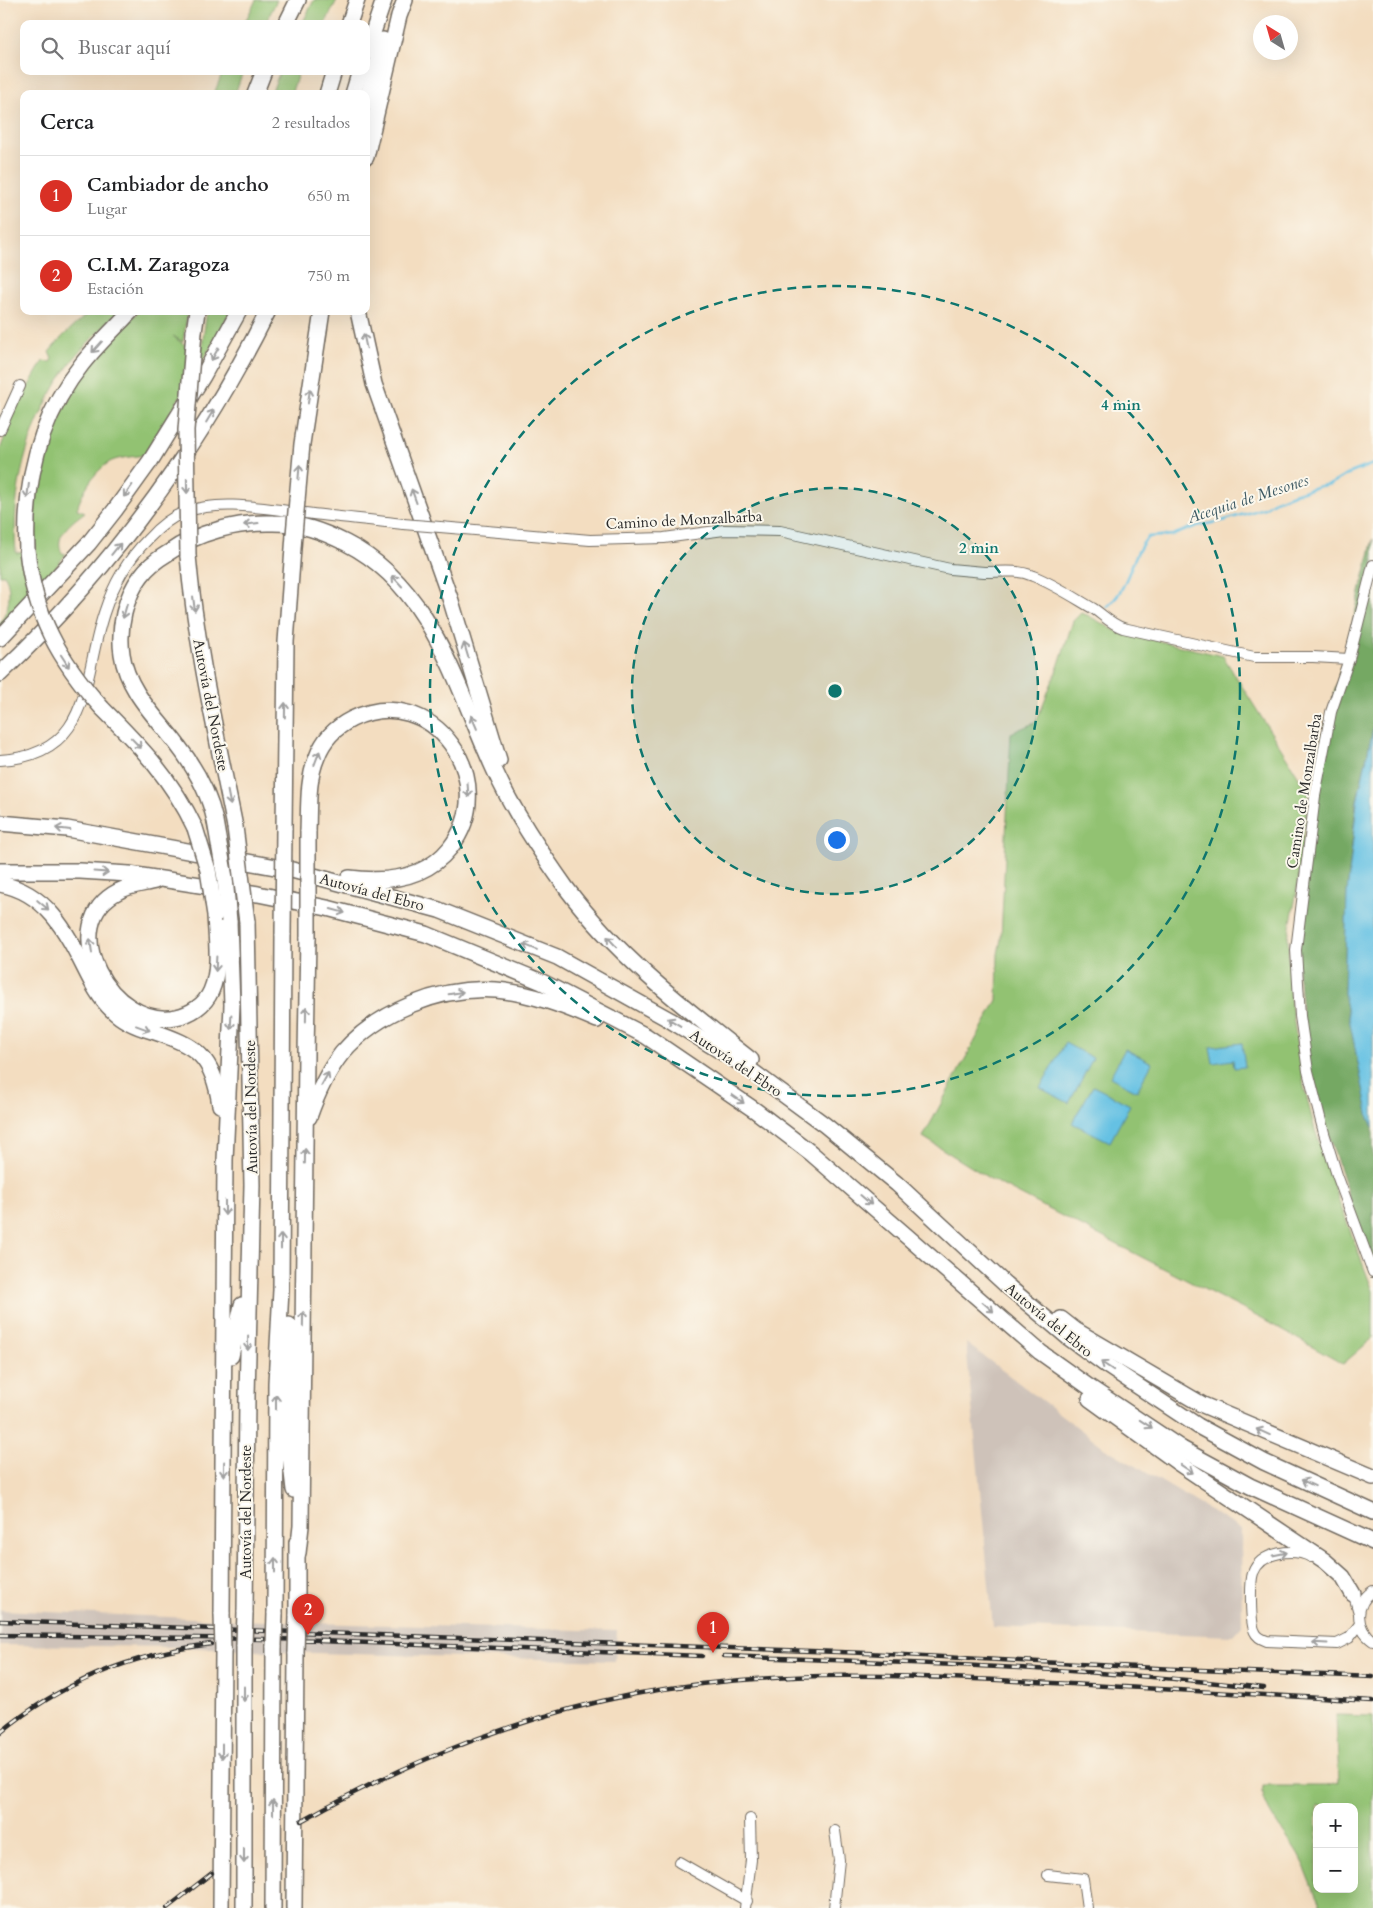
<!DOCTYPE html>
<html lang="es">
<head>
<meta charset="utf-8">
<style>
  :root { --surface:#fff; --page:#f6f6f6; --text:#202124; --muted:#757577; --line:#e0e0e0; --accent:#d93025 }
  body { margin:0; font-family:Cardo,serif; background:var(--page); color:var(--text) }
  .controls { position:absolute; right:15px; bottom:15px; display:grid; overflow:hidden; border-radius:10px; box-shadow:0 5px 20px #0002 }
  .controls button { width:45px; height:45px; display:grid; place-items:center; padding:0; border:0; border-bottom:1px solid var(--line); background:var(--surface); color:var(--text); font:25px sans-serif }
  .compass { position:absolute; left:1253px; top:15px; width:45px; height:45px; border-radius:50%; background:var(--surface); box-shadow:0 5px 20px #0002; rotate:323deg }
  .you { position:absolute; left:836px; top:839px; width:18px; height:18px; margin:-12px; border:4px solid #fff; border-radius:50%; background:#1a73e8; box-shadow:0 0 0 8px #1a73e833 }
  .badge { display:grid; place-items:center; width:32px; height:32px; border-radius:50%; background:var(--accent); color:#fff; font-size:16px; font-weight:700 }
  .pin { position:absolute; translate:-50% -41px; filter:drop-shadow(0 1px 2px #0008) }
  .pin::after { content:''; position:absolute; top:26px; width:18px; height:15px; background:inherit; clip-path:polygon(0 0,100% 0,50% 100%) }
  .list { margin:0; padding:0; list-style:none }
  h2 { display:flex; justify-content:space-between; align-items:center; height:65px; margin:0; padding:0 20px; font-size:21px }
  h2 small { font-size:16px; font-weight:400; color:var(--muted) }
  .list li { display:grid; grid-template-columns:32px 1fr auto; gap:15px; align-items:center; box-sizing:border-box; height:80px; padding:0 20px; border-top:1px solid var(--line) }
  .list b { display:block; font-size:19px; white-space:nowrap }
  .list p { margin:0; font-size:16px; white-space:nowrap; color:var(--muted) }
  .list em { font-size:16px; font-style:normal; color:var(--muted) }
  .icon { flex:none; width:28px; height:28px; fill:none; stroke:currentColor; stroke-width:2; stroke-linecap:round; stroke-linejoin:round }
  .map { position:relative; flex:none; width:1373px; height:1908px; overflow:hidden }
  .search { position:absolute; background:var(--surface); box-shadow:0 5px 20px #0002; left:20px; top:20px; width:350px; height:55px; display:flex; align-items:center; gap:12px; box-sizing:border-box; padding:0 18px; border-radius:10px; color:var(--muted); font-size:19px }
  .panel { position:absolute; background:var(--surface); box-shadow:0 5px 20px #0002; left:20px; top:90px; width:350px; height:225px; border-radius:10px }
  .map>svg:first-child { display:block }
</style>
</head>
<body>
<div class="map">
<svg width="1373" height="1908" viewBox="0 0 1373 1908">
  <rect width="100%" height="100%" fill="#fbf7ec"/>
  <filter id="ink" filterUnits="userSpaceOnUse"><feTurbulence type="fractalNoise" baseFrequency=".02" numOctaves="2"/><feDisplacementMap in="SourceGraphic" scale="10" xChannelSelector="R" yChannelSelector="G"/><feConvolveMatrix kernelMatrix="1 2 1 2 8 2 1 2 1" color-interpolation-filters="sRGB"/></filter>
  <filter id="wash" filterUnits="userSpaceOnUse"><feTurbulence type="fractalNoise" baseFrequency=".0096" numOctaves="4" result="noise"/><feDisplacementMap in="SourceGraphic" scale="20" xChannelSelector="R" yChannelSelector="G"/><feGaussianBlur stdDeviation="1.12" result="paint"/><feColorMatrix in="noise" values="0 0 0 0 0 0 0 0 0 0 0 0 0 0 0 0 0 1.4 0 .05"/><feComposite in="paint" operator="in"/></filter>
  <g filter="url(#wash)">
    <rect width="100%" height="100%" fill="#f3ddc0"/>
    <g fill="#cec2b9">
      <path d="M966,1343L1105,1448L1241,1529L1242,1626L1233,1636L993,1627Z"/>
      <path d="M0,1610L311,1623L617,1631L615,1661L274,1652L181,1647L0,1645Z"/>
    </g>
    <g fill="#92c272" stroke="#5e764e" fill-rule="evenodd">
      <path d="M256,0H277L265,24H244Z"/>
      <path d="M314,0H337L325,24H302Z"/>
      <path d="M223,71H243L235,94H214Z"/>
      <path d="M280,71H299L291,94H271Z"/>
      <path d="M90,311H119C99,332 76,352 61,377C27,429 11,492 16,553L36,551C26,447 71,383 139,311H188L183,342L173,336L183,344L202,346L207,311H230L216,339L144,455C134,457 117,457 108,463C93,473 82,492 77,509L85,512C72,522 53,535 62,553L66,554L52,572L0,628C0,620 5,615 7,608C10,598 10,582 4,575H0V450L13,413L43,361L50,362L52,359L49,352L63,336Z"/>
      <path d="M1081,613L1087,615L1116,631L1223,656L1309,793L1296,896L1288,937L1290,997L1304,1087L1315,1130L1340,1204L1373,1291V1338L1343,1364L1262,1319L992,1180L923,1137L997,1000L998,954L1001,939L1011,733L1036,722L1058,667L1073,621Z"/>
      <path d="M1336,1715L1373,1716V1908H1322C1313,1892 1309,1873 1300,1858C1291,1840 1259,1806 1263,1786H1328L1339,1783ZM1317,1807H1354V1889H1317Z"/>
    </g>
    <path fill="#75a864" stroke="#506a48" d="M1373,539V729L1356,804L1347,893L1344,993L1369,1118L1373,1127V1271L1308,1071L1296,950L1322,736L1345,654Z"/>
    <g fill="#65c1e3" stroke="#487687">
      <path d="M1373,729V1127L1369,1118L1344,993L1347,893L1357,802Z"/>
      <path d="M1065,1043L1093,1058L1069,1103L1040,1088Z"/>
      <path d="M1242,1043L1245,1067L1234,1068L1233,1060L1213,1063L1210,1047Z"/>
      <path d="M1125,1049L1152,1063L1137,1091L1110,1077Z"/>
      <path d="M1093,1086L1130,1105L1110,1142L1072,1123Z"/>
    </g>
    <g fill="none" stroke-linecap="round" stroke-linejoin="round">
      <path stroke="#65c1e3" stroke-width="2.5" d="M1106,607C1130,590 1129,557 1148,537L1173,535L1197,526L1222,521L1264,508L1275,501L1293,494L1320,486L1331,484L1348,474L1373,464"/>
    </g>
  </g>
  <g filter="url(#ink)">
    <g fill="none" stroke-linecap="round" stroke-linejoin="round">
      <g stroke="#71695f" stroke-width="12">
        <g id="minor">
          <path d="M0,430L20,386"/>
          <path d="M440,527L590,540L664,538L724,530L780,531L950,569C961,570 973,571 984,572C1001,572 1017,569 1033,576C1054,584 1075,598 1094,609C1104,616 1111,624 1123,628L1254,657H1313L1349,659"/>
          <path d="M1373,565L1349,659L1331,712L1315,796L1296,950L1300,1016L1308,1071L1324,1133L1337,1175L1373,1272"/>
          <path d="M0,760C93,755 82,679 104,613C113,585 127,560 148,539C158,528 171,517 185,512C222,499 267,509 305,513C337,517 370,520 403,524"/>
          <path d="M1311,1557C1294,1548 1261,1551 1253,1573C1250,1582 1250,1623 1255,1632C1257,1637 1261,1639 1267,1641L1337,1644L1349,1638L1360,1624"/>
          <path d="M1350,1591L1355,1599L1359,1613"/>
          <path d="M1373,1591C1354,1604 1355,1628 1373,1641"/>
          <path d="M679,1862L747,1901"/>
          <path d="M1048,1875L1083,1879L1087,1908"/>
          <path d="M745,1908L751,1860L750,1819"/>
          <path d="M834,1908L839,1860L835,1831"/>
        </g>
      </g>
      <g stroke="#71695f" stroke-width="18">
        <g id="highway">
          <path d="M286,24L298,0"/>
          <path d="M349,24L357,0"/>
          <path d="M366,53L384,0"/>
          <path d="M255,94L264,71"/>
          <path d="M327,94L334,71"/>
          <path d="M353,94L360,71"/>
          <path d="M366,103L383,40"/>
          <path d="M366,157L399,16L405,0"/>
          <path d="M358,311L374,384L451,601L499,760"/>
          <path d="M194,332L197,311"/>
          <path d="M297,500L302,444L322,311"/>
          <path d="M27,550C24,482 39,418 82,364C97,345 114,329 131,311"/>
          <path d="M188,556C196,647 217,737 235,827"/>
          <path d="M0,638L89,543L115,510L151,460L203,376L239,311"/>
          <path d="M0,674C110,570 200,447 268,311"/>
          <path d="M102,708C140,746 172,779 195,828"/>
          <path d="M215,821C209,793 194,766 176,743C155,716 127,690 122,654C118,628 125,597 141,576C148,566 158,559 168,553C197,532 238,522 273,523C300,523 322,531 346,543C433,587 456,687 494,769C513,811 540,851 567,889C618,957 685,1008 751,1060"/>
          <path d="M0,823L67,829L292,870L439,910L557,957L670,1020L745,1066L825,1125L897,1184L1005,1284L1069,1338L1106,1365L1198,1426L1264,1462L1373,1512"/>
          <path d="M284,829L286,642L294,535"/>
          <path d="M308,832C309,807 307,780 317,757C323,740 336,727 352,719C432,680 503,781 450,848C425,879 385,883 349,878"/>
          <path d="M0,871H80L129,874L258,894L327,908L426,934L542,982L646,1036L756,1111L811,1153L1040,1352L1092,1389L1182,1449L1250,1486L1373,1542"/>
          <path d="M155,881C143,884 130,885 119,891C53,924 111,1030 176,1017C191,1014 205,1005 211,991C221,968 216,939 215,915"/>
          <path d="M0,884C46,892 66,931 85,969C92,983 100,999 112,1010C123,1021 137,1027 152,1031C197,1046 213,1056 220,1105"/>
          <path d="M309,1117C317,1094 327,1072 342,1053C378,1011 441,986 496,990C531,993 565,1006 597,1020"/>
          <path d="M1061,1319L1075,1330L1203,1405L1373,1477"/>
          <path d="M289,1325V1447L294,1490"/>
          <path d="M231,1356L242,1305"/>
          <path d="M1090,1399L1177,1462L1325,1561L1343,1577L1353,1594"/>
          <path d="M298,1553L301,1526L306,1054L308,937"/>
          <path d="M245,1613L247,1396L252,1185L247,922"/>
          <path d="M222,1614L225,1160L232,1005L229,921"/>
          <path d="M275,1614L276,1383L281,1290L283,934"/>
          <path d="M297,1616V1542"/>
          <path d="M221,1908L223,1650"/>
          <path d="M244,1908V1645"/>
          <path d="M273,1908L274,1646"/>
          <path d="M294,1908L296,1653"/>
        </g>
      </g>
      <use href="#minor" stroke="#fff" stroke-width="10"/>
      <use href="#highway" stroke="#fff" stroke-width="15"/>
      <g stroke="#2b2b2b" stroke-width="4.5">
        <g id="rail">
          <path d="M0,1621L866,1653L1176,1669L1373,1677"/>
          <path d="M0,1635L327,1640"/>
          <path d="M320,1641L702,1656"/>
          <path d="M724,1656C904,1663 1085,1667 1264,1688"/>
          <path d="M0,1733C60,1683 133,1654 211,1644"/>
          <path d="M301,1821C406,1762 517,1717 635,1694C774,1668 913,1675 1053,1683C1160,1689 1266,1695 1373,1701"/>
          <path d="M167,1908L212,1873"/>
        </g>
      </g>
      <use href="#rail" stroke="#fbf7ec" stroke-width="2.5" stroke-dasharray="8" stroke-linecap="butt"/>
      <g stroke="#71695f" stroke-width="12" stroke-linecap="butt">
        <path id="minor-bridge" d="M403,524L440,527"/>
      </g>
      <g stroke="#71695f" stroke-width="18" stroke-linecap="butt">
        <g id="highway-bridge">
          <path d="M294,535L297,500"/>
          <path d="M27,550C34,615 59,660 102,708"/>
          <path d="M188,556L186,430L194,332"/>
          <path d="M215,821L225,878L229,921"/>
          <path d="M235,827L247,922"/>
          <path d="M195,828L208,870L215,915"/>
          <path d="M308,832V937"/>
          <path d="M283,934L284,829"/>
          <path d="M222,1614L223,1650"/>
          <path d="M244,1645L245,1613"/>
          <path d="M274,1646L275,1614"/>
          <path d="M296,1653L297,1616"/>
        </g>
      </g>
      <use href="#minor-bridge" stroke="#fff" stroke-width="10"/>
      <use href="#highway-bridge" stroke="#fff" stroke-width="15"/>
    </g>
    <defs><path id="oneway-shaft" d="M-6 0H5M1.5-3L5.5 0L1.5 3" fill="none" stroke-width="1.6" stroke-linecap="round" stroke-linejoin="round" transform="scale(1.25)"/></defs>
    <g stroke="#a0a0a0">
      <use href="#oneway-shaft" transform="translate(365 341) rotate(-102)"/>
      <use href="#oneway-shaft" transform="translate(97 347) rotate(132)"/>
      <use href="#oneway-shaft" transform="translate(215 354) rotate(120)"/>
      <use href="#oneway-shaft" transform="translate(309 396) rotate(-82)"/>
      <use href="#oneway-shaft" transform="translate(210 416) rotate(-59)"/>
      <use href="#oneway-shaft" transform="translate(299 472) rotate(-85)"/>
      <use href="#oneway-shaft" transform="translate(187 486) rotate(89)"/>
      <use href="#oneway-shaft" transform="translate(28 491) rotate(97)"/>
      <use href="#oneway-shaft" transform="translate(128 491) rotate(126)"/>
      <use href="#oneway-shaft" transform="translate(414 496) rotate(-110)"/>
      <use href="#oneway-shaft" transform="translate(251 524) rotate(173)"/>
      <use href="#oneway-shaft" transform="translate(116 549) rotate(-51)"/>
      <use href="#oneway-shaft" transform="translate(397 581) rotate(-133)"/>
      <use href="#oneway-shaft" transform="translate(194 604) rotate(83)"/>
      <use href="#oneway-shaft" transform="translate(125 611) rotate(106)"/>
      <use href="#oneway-shaft" transform="translate(466 650) rotate(-107)"/>
      <use href="#oneway-shaft" transform="translate(65 661) rotate(57)"/>
      <use href="#oneway-shaft" transform="translate(285 710) rotate(-89)"/>
      <use href="#oneway-shaft" transform="translate(474 722) rotate(-113)"/>
      <use href="#oneway-shaft" transform="translate(136 743) rotate(46)"/>
      <use href="#oneway-shaft" transform="translate(317 758) rotate(-69)"/>
      <use href="#oneway-shaft" transform="translate(468 790) rotate(86)"/>
      <use href="#oneway-shaft" transform="translate(229 798) rotate(79)"/>
      <use href="#oneway-shaft" transform="translate(63 829) rotate(-173)"/>
      <use href="#oneway-shaft" transform="translate(101 872) rotate(4)"/>
      <use href="#oneway-shaft" transform="translate(43 905) rotate(40)"/>
      <use href="#oneway-shaft" transform="translate(338 911) rotate(15)"/>
      <use href="#oneway-shaft" transform="translate(612 942) rotate(-133)"/>
      <use href="#oneway-shaft" transform="translate(91 946) rotate(-98)"/>
      <use href="#oneway-shaft" transform="translate(530 947) rotate(-158)"/>
      <use href="#oneway-shaft" transform="translate(216 964) rotate(93)"/>
      <use href="#oneway-shaft" transform="translate(456 993) rotate(-9)"/>
      <use href="#oneway-shaft" transform="translate(306 1014) rotate(-89)"/>
      <use href="#oneway-shaft" transform="translate(231 1022) rotate(93)"/>
      <use href="#oneway-shaft" transform="translate(674 1022) rotate(-149)"/>
      <use href="#oneway-shaft" transform="translate(143 1028) rotate(20)"/>
      <use href="#oneway-shaft" transform="translate(325 1079) rotate(-61)"/>
      <use href="#oneway-shaft" transform="translate(738 1099) rotate(35)"/>
      <use href="#oneway-shaft" transform="translate(305 1156) rotate(-89)"/>
      <use href="#oneway-shaft" transform="translate(866 1200) rotate(41)"/>
      <use href="#oneway-shaft" transform="translate(225 1208) rotate(90)"/>
      <use href="#oneway-shaft" transform="translate(281 1241) rotate(-90)"/>
      <use href="#oneway-shaft" transform="translate(988 1307) rotate(41)"/>
      <use href="#oneway-shaft" transform="translate(303 1319) rotate(-89)"/>
      <use href="#oneway-shaft" transform="translate(248 1343) rotate(91)"/>
      <use href="#oneway-shaft" transform="translate(1107 1366) rotate(-146)"/>
      <use href="#oneway-shaft" transform="translate(276 1402) rotate(-90)"/>
      <use href="#oneway-shaft" transform="translate(1146 1424) rotate(33)"/>
      <use href="#oneway-shaft" transform="translate(1263 1432) rotate(-156)"/>
      <use href="#oneway-shaft" transform="translate(224 1469) rotate(91)"/>
      <use href="#oneway-shaft" transform="translate(1187 1469) rotate(34)"/>
      <use href="#oneway-shaft" transform="translate(1308 1483) rotate(-155)"/>
      <use href="#oneway-shaft" transform="translate(1280 1554) rotate(-12)"/>
      <use href="#oneway-shaft" transform="translate(275 1565) rotate(-90)"/>
      <use href="#oneway-shaft" transform="translate(1320 1643) rotate(-177)"/>
      <use href="#oneway-shaft" transform="translate(244 1694) rotate(90)"/>
      <use href="#oneway-shaft" transform="translate(222 1751) rotate(90)"/>
      <use href="#oneway-shaft" transform="translate(273 1807) rotate(-90)"/>
      <use href="#oneway-shaft" transform="translate(244 1856) rotate(90)"/>
    </g>
  </g>
  <circle cx="835" cy="691" r="203" fill="#0f766e" fill-opacity=".12"/>
  <g fill="none" stroke="#0f766e" stroke-width="2.5" stroke-dasharray="9 6">
    <circle cx="835" cy="691" r="203"/>
    <circle cx="835" cy="691" r="405"/>
  </g>
  <g text-anchor="middle" dominant-baseline="central" stroke-width="4" stroke-linejoin="round" paint-order="stroke">
    <g font-size="15" fill="#2b2b2b" stroke="#fbf7ec">
      <text transform="translate(684 520) rotate(-3)">Camino de Monzalbarba</text>
      <text transform="translate(211 705) rotate(79)">Autovía del Nordeste</text>
      <text transform="translate(1304 791) rotate(-81)">Camino de Monzalbarba</text>
      <text transform="translate(372 892) rotate(15)">Autovía del Ebro</text>
      <text transform="translate(736 1063) rotate(34)">Autovía del Ebro</text>
      <text transform="translate(251 1107) rotate(-91)">Autovía del Nordeste</text>
      <text transform="translate(1049 1320) rotate(39)">Autovía del Ebro</text>
      <text transform="translate(246 1512) rotate(-90)">Autovía del Nordeste</text>
    </g>
    <g font-size="16" font-style="italic" fill="#3c5862" stroke="#fbf7ec">
      <text transform="translate(1248 499) rotate(-18)">Acequia de Mesones</text>
    </g>
  </g>
  <circle cx="835" cy="691" r="8" fill="#0f766e" stroke="#fbf7ec" stroke-width="2.5"/>
  <g font-size="15" text-anchor="middle" font-weight="bold" fill="#0f766e" stroke="#fbf7ec" stroke-width="4" stroke-linejoin="round" paint-order="stroke">
    <text x="1121" y="410">4 min</text>
    <text x="979" y="553">2 min</text>
  </g>
</svg>
<div class="controls">
<button>+</button>
<button>−</button>
</div>
<svg class="compass" viewBox="-18 -18 36 36"><path d="M0-13l5 13h-10z" fill="#e53935"/><path d="M0 13l5-13h-10z" fill="#757577"/></svg>
<div class="you"></div>
<div class="pin badge" style="left:713px;top:1653px">1</div>
<div class="pin badge" style="left:308px;top:1635px">2</div>
<div class="search"><svg class="icon" aria-label="search" viewBox="0 0 24 24"><circle cx="10" cy="10" r="6"/><path d="M15 15l6 6"/></svg>Buscar aquí</div>
<section class="panel">
<h2>Cerca<small>2 resultados</small></h2>
<ul class="list">
<li><span class="badge">1</span><div><b>Cambiador de ancho</b><p>Lugar</p></div><em>650 m</em></li>
<li><span class="badge">2</span><div><b>C.I.M. Zaragoza</b><p>Estación</p></div><em>750 m</em></li>
</ul>
</section>
</div>
</body>
</html>
